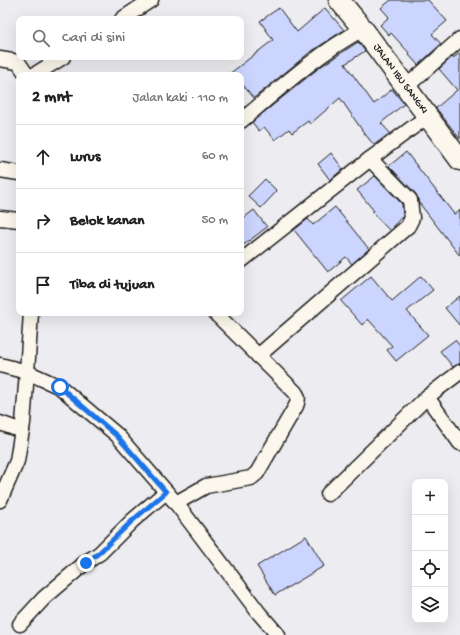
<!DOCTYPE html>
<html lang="id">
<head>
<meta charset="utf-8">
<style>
  :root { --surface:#fff; --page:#f2f2f2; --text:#222; --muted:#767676; --line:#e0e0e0 }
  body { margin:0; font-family:"Gochi Hand",sans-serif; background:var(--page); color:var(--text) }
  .controls { position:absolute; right:12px; bottom:12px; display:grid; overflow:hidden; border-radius:8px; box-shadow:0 4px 16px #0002 }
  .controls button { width:36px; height:36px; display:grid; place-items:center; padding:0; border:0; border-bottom:1px solid var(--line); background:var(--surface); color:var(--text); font:20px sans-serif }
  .stop { position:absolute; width:12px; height:12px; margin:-9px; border:3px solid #1a73e8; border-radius:50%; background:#fff }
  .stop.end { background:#1a73e8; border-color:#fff; box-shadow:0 1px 4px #0008 }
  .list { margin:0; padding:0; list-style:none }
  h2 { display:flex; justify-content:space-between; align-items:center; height:52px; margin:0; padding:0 16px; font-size:17px }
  h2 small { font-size:13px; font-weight:400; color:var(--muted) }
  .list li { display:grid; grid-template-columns:26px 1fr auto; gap:12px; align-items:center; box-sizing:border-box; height:64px; padding:0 16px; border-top:1px solid var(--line) }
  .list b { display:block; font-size:15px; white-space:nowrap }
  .list em { font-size:13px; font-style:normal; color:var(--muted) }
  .icon { flex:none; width:22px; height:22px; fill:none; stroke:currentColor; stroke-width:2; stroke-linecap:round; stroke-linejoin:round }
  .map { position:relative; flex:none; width:460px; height:635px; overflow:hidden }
  .search { position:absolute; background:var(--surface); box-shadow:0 4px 16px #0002; left:16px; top:16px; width:228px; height:44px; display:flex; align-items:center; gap:10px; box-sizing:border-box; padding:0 14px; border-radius:8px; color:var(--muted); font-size:15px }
  .panel { position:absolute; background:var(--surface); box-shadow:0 4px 16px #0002; left:16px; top:72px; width:228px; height:244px; border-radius:8px }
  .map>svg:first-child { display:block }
</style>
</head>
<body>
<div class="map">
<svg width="460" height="635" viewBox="0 0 460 635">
  <rect width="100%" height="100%" fill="#ededf1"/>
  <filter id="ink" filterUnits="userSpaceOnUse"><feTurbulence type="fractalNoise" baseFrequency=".025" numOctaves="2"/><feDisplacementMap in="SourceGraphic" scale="8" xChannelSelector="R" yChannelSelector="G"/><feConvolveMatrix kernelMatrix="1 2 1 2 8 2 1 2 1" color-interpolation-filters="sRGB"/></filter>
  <g filter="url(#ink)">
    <g fill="#cbd5fd" stroke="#1c1c1c">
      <path d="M391,0H428L447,21L432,34L441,44L418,65L409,55L410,54L391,33L389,35L380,25L389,17L381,8Z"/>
      <path d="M279,8L297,32L325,8L344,30L309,53L254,98L241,83V75H228L273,40L260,21Z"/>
      <path d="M358,42L365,51L345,64L374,104L392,89L404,104L381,123L390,133L374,145L364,133L340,98L310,124L308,121L292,133L289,129L275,140L264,127L259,131L252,122L320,67Z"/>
      <path d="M460,53V139L436,108L457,90L439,69L452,57L453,58Z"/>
      <path d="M406,152L454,214L460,210V256L420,204H419L416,194L389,166Z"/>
      <path d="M331,153L343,169L330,180L318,164Z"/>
      <path d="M375,176L402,204L403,216L389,230L372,212L374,211L357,190Z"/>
      <path d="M265,179L277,191L261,208L248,196Z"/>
      <path d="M335,207L369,249L352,264L346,257L328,272L294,230L308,219L313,225Z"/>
      <path d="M254,210L267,227L241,247V220Z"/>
      <path d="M371,276L392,301L421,276L433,290L407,311L428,335L396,361L387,350L392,346L368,319L362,325L341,301Z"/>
      <path d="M460,296V326L445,308Z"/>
      <path d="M455,340L460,346V364L453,367L440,351Z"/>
      <path d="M306,536L324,566L275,595L257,566Z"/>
    </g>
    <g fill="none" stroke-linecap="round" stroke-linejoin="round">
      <g stroke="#1c1c1c" stroke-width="17">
        <g id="street">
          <path d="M122,19L151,0"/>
          <path d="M0,59L18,62L27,75"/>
          <path d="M34,75L63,57"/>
          <path d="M406,87L460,39"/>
          <path d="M241,121C279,89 318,53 363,29"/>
          <path d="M0,170L19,173"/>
          <path d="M0,218L19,220"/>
          <path d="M241,261L370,159L428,116"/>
          <path d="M258,356L408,226L412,218L410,200L370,159"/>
          <path d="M0,365L27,372L31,313"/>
          <path d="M427,397L460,443"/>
          <path d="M0,423L22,431"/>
          <path d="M328,494L427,397L460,372"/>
          <path d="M0,500L17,461L23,423L27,372L60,387L117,435L176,503L259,613L278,635"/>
          <path d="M176,503L206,486L251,478L257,473L296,406C298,400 299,397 295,392L215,313"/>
          <path d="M20,624L44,598L85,563L100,553L132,521L166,492"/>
        </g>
      </g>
      <g stroke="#1c1c1c" stroke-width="23">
        <g id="secondary">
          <path id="s1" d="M339,0L363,29L460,160"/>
        </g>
      </g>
      <use href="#street" stroke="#fbf7ec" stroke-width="14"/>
      <use href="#secondary" stroke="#fbf7ec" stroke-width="20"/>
    </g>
  </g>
  <g fill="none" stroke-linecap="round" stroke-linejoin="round" filter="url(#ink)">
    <path stroke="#1a73e8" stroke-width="5" d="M60,387L117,436L166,492L132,521L100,552L86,563"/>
  </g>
  <g text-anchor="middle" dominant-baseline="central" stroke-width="4" stroke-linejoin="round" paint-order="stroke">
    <g font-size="11" fill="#1c1c1c" stroke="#fbf7ec">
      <text stroke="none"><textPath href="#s1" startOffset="100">JALAN IBU SANGKI</textPath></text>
    </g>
  </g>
</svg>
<div class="controls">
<button>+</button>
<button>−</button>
<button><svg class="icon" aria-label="locate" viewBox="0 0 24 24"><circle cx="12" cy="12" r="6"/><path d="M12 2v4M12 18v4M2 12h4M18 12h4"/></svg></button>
<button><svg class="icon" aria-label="layers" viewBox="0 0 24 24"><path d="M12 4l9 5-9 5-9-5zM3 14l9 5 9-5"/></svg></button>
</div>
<div class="stop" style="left:60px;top:387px"></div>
<div class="stop end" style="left:86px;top:563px"></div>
<div class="search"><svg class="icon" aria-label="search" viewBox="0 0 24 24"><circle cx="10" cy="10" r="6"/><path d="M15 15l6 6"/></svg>Cari di sini</div>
<section class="panel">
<h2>2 mnt<small>Jalan kaki · 110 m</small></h2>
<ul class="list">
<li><svg class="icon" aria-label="ahead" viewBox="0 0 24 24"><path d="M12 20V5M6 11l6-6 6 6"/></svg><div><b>Lurus</b></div><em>60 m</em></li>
<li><svg class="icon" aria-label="right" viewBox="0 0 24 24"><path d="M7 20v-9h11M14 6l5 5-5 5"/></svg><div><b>Belok kanan</b></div><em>50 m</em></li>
<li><svg class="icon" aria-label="arrive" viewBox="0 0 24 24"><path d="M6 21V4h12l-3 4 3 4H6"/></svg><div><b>Tiba di tujuan</b></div></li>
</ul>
</section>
</div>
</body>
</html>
